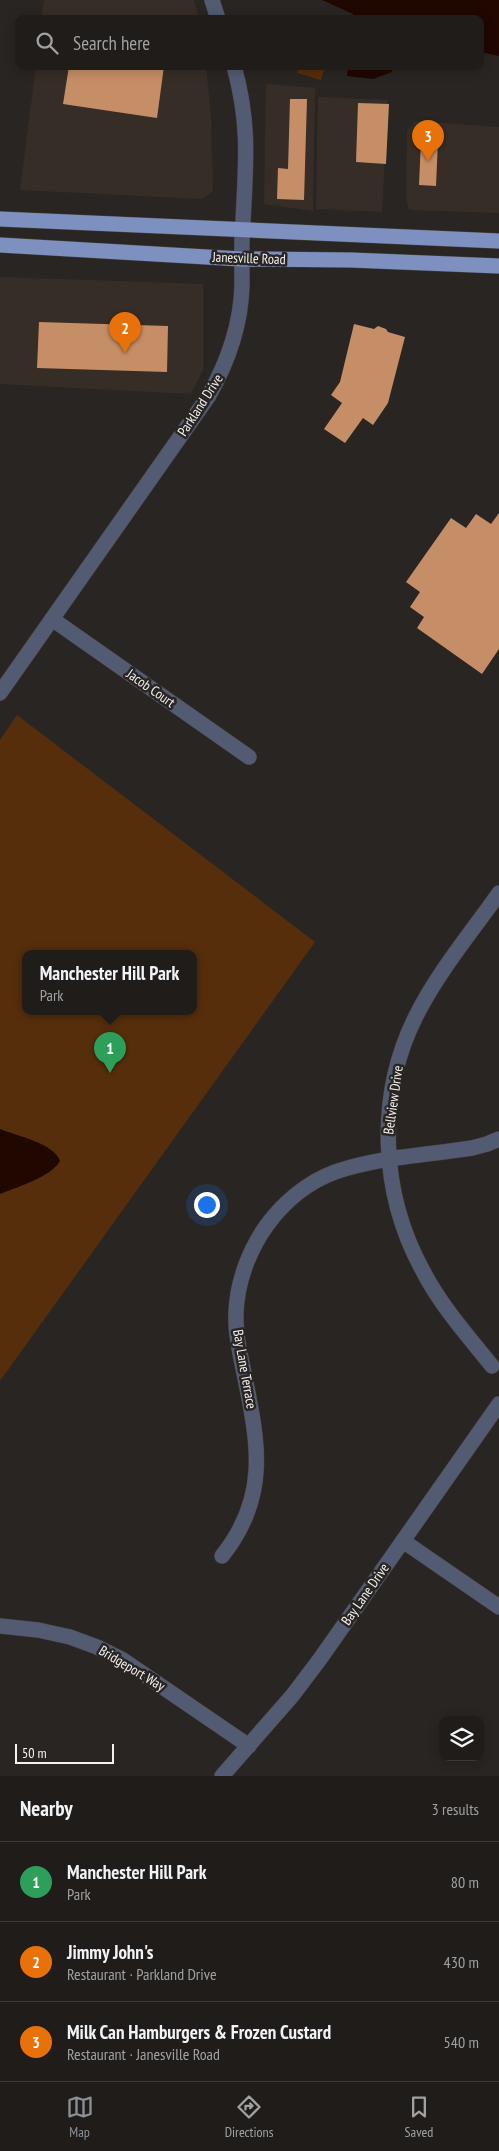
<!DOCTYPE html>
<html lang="en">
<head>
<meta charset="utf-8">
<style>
  :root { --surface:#1f1c1a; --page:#272523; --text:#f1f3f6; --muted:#a1a1a2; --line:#3c3a39; --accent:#8c9099 }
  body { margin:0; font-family:"PT Sans Narrow",sans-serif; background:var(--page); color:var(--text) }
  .controls { position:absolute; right:15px; bottom:15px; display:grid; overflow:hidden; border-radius:10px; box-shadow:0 2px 12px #0003 }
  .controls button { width:45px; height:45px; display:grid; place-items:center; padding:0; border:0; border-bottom:1px solid var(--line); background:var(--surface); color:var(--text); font:25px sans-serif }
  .scale { position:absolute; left:15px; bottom:12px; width:99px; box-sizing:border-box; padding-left:5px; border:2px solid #f4f1ef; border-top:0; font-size:14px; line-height:18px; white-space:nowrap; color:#f4f1ef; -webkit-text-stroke:4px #292522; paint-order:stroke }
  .you { position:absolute; left:206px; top:1204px; width:18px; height:18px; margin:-12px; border:4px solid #fff; border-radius:50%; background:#1a73e8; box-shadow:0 0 0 8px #1a73e833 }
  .badge { display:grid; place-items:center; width:32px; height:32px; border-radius:50%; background:var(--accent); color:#fff; font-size:16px; font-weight:700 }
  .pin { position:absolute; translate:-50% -41px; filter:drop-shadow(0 1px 2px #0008) }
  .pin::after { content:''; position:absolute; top:26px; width:18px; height:15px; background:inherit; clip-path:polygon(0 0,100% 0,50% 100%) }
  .popup { position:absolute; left:22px; top:950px; width:175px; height:65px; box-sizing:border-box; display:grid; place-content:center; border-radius:10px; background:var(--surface); filter:drop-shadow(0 1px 4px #0005); font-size:16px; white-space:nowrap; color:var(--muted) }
  .popup b { font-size:19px; color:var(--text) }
  .popup::after { content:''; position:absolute; left:50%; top:100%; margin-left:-10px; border:10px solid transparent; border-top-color:var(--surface) }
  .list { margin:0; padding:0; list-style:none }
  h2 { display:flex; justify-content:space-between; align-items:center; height:65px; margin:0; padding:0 20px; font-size:21px }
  h2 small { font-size:16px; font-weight:400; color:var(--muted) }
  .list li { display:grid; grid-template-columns:32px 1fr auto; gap:15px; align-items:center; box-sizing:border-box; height:80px; padding:0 20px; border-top:1px solid var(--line) }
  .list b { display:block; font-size:19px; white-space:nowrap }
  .list p { margin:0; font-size:16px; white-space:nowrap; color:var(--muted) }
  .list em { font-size:16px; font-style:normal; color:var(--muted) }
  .icon { flex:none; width:28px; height:28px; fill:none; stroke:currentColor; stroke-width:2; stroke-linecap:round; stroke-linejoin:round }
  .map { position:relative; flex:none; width:499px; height:1776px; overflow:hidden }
  .search { position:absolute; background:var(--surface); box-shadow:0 2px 12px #0003; left:15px; right:15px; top:15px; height:55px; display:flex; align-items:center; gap:12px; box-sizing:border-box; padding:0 18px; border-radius:10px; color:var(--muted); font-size:19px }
  .sheet { height:305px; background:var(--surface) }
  nav { display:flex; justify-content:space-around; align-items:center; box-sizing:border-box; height:70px; border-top:1px solid var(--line); background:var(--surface); font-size:14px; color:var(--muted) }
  nav a { display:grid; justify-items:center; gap:2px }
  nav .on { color:var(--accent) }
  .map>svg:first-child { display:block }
</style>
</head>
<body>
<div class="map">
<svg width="499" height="1776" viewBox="0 0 499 1776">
  <rect width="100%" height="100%" fill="#292522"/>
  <g fill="#372d27">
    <path d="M44,0H194L199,19H41Z"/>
    <path d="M36,66H206L211,116L213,191L202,199L20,190Z"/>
    <path d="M266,84L315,88L313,211L264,204Z"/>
    <path d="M318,97L388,100L382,212L316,209Z"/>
    <path d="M415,121L499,127V213L409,210L406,197L407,131Z"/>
    <path d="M3,277L203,284V370L191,394L0,384V278Z"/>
  </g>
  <g fill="#572e0b" fill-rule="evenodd">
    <path d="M299,66H325L321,80L297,73Z"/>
    <path d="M17,715L315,942L0,1381V740ZM26,954H194V1012H26Z"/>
  </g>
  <g fill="#200700">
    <path d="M322,0H499V56L480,52V19H355L353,14Z"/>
    <path d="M348,66H392V72L373,79L347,76Z"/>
    <path d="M0,1129C17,1136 54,1143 60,1161C51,1177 17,1187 0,1194Z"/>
  </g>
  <g fill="#c68e67">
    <path d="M69,66H164L157,118L63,104Z"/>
    <path d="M290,99H307L304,200L277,199L278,168L288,169Z"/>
    <path d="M358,103L389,104L386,164L356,162Z"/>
    <path d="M421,140L438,141L436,186L419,185Z"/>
    <path d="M39,322L168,326L167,372L37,368Z"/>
    <path d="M354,324L374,329L378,326L386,329L388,332L405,337L388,403L373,425L363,418L345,443L324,429L342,403L331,395L340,382Z"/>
    <path d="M499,513V649L482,674L417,628L424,617L410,607L420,592L406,582L451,518L466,528L476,514L491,524Z"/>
  </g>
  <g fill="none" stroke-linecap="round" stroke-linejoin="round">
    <g stroke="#45423f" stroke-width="16">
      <g id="minor">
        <path d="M212,0L218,19"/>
        <path d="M52,619L249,757"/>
        <path d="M0,693L208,397C228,362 241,326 242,285C242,264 241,242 243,221C246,162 250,124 234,66"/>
        <path d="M492,1366C468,1336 441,1306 423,1271C380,1193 376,1096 416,1016C438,972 471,933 499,893"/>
        <path d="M403,1541L499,1607"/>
        <path d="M222,1556C270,1496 258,1442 244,1373C240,1353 235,1333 236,1313C237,1282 249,1250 267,1225C284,1202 308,1182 335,1172C378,1157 427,1155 472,1148L487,1144L499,1139"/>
        <path d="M0,1626L38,1630L70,1637L97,1647L123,1660L249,1746"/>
        <path d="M222,1776L292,1696L320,1659L499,1404"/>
      </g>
    </g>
    <g stroke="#45423f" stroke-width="16">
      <g id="major">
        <path d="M0,219L499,241"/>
        <path d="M0,245L241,259L351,260L499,266"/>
      </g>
    </g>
    <use href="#minor" stroke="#525b72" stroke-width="15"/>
    <use href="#major" stroke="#7d90bf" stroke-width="15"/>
  </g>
  <g text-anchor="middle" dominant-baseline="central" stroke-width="5" stroke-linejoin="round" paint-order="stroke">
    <g font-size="14" fill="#f4f1ef" stroke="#292522">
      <text transform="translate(249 258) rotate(2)">Janesville Road</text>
      <text transform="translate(200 405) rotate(-57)">Parkland Drive</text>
      <text transform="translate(151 688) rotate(35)">Jacob Court</text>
      <text transform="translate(393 1100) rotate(-82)">Bellview Drive</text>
      <text transform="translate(245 1369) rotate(80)">Bay Lane Terrace</text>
      <text transform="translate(365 1594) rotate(-55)">Bay Lane Drive</text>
      <text transform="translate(132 1668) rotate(31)">Bridgeport Way</text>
    </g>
  </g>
</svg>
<div class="controls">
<button><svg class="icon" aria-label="layers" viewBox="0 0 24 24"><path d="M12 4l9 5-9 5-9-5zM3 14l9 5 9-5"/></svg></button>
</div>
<div class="scale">50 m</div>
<div class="you"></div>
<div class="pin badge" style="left:110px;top:1073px;background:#2e9e5b">1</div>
<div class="popup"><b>Manchester Hill Park</b>Park</div>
<div class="pin badge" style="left:125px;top:353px;background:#e8710a">2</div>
<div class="pin badge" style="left:428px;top:161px;background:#e8710a">3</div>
<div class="search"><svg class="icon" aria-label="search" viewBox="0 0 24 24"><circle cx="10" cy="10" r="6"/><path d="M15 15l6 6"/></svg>Search here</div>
</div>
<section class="sheet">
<h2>Nearby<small>3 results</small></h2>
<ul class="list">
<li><span class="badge" style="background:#2e9e5b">1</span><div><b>Manchester Hill Park</b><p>Park</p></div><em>80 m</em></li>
<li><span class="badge" style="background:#e8710a">2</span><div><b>Jimmy John's</b><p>Restaurant · Parkland Drive</p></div><em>430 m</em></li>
<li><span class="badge" style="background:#e8710a">3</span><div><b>Milk Can Hamburgers &amp; Frozen Custard</b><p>Restaurant · Janesville Road</p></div><em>540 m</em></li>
</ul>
</section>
<nav>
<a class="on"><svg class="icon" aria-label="map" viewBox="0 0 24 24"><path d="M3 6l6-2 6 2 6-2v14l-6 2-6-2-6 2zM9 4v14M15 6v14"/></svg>Map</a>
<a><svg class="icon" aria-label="directions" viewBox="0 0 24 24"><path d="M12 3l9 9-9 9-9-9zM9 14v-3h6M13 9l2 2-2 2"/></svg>Directions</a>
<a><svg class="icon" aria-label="saved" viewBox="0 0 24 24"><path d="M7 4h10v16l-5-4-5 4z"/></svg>Saved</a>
</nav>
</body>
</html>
